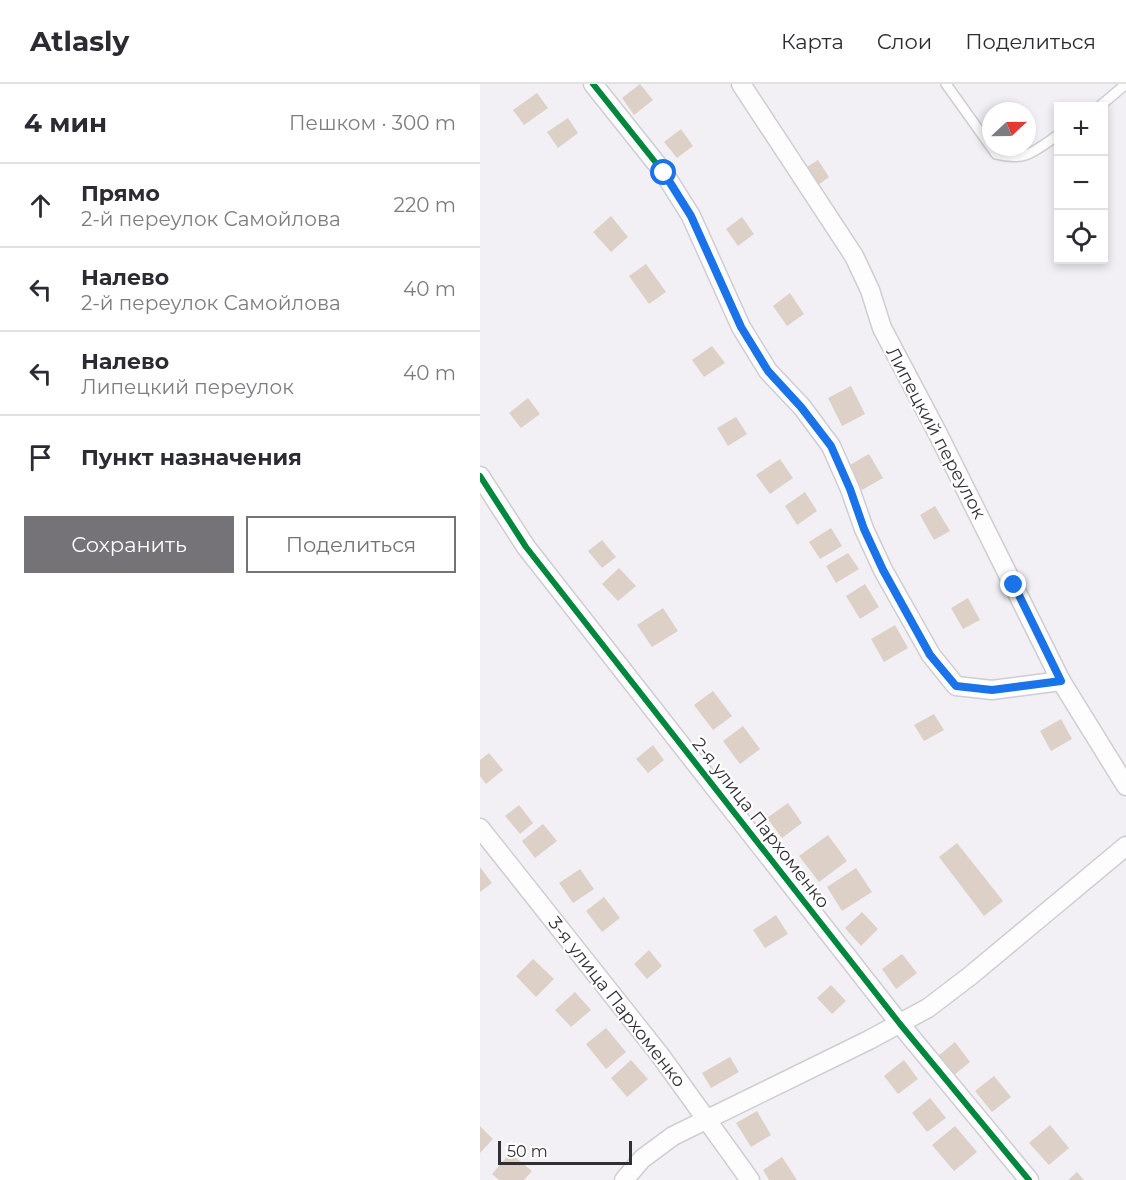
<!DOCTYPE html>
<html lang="ru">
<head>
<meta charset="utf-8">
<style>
  :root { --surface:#fff; --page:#f2f2f3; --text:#2b2b33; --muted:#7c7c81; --line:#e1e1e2; --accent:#757377 }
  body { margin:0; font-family:Montserrat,sans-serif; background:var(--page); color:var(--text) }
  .controls { position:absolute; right:18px; top:18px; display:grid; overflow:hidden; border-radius:0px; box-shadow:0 3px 9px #0003 }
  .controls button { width:54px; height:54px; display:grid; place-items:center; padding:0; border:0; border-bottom:2px solid var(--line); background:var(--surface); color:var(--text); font:30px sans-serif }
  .compass { position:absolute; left:502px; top:18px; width:54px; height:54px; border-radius:50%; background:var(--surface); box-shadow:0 3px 9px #0003; rotate:68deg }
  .scale { position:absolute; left:18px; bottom:15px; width:134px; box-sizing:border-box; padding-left:6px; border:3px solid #312f33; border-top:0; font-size:16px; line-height:21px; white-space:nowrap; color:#312f33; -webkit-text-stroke:4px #fff; paint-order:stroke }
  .stop { position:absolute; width:18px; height:18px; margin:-14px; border:4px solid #1a73e8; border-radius:50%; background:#fff }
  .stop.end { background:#1a73e8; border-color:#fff; box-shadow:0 2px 6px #0008 }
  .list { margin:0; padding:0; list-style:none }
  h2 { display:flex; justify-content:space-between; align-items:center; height:78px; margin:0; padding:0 24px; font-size:26px }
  h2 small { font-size:20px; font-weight:400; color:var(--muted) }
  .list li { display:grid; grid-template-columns:39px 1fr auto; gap:18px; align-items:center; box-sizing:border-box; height:84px; padding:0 24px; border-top:2px solid var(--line) }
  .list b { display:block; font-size:22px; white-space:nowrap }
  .list p { margin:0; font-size:20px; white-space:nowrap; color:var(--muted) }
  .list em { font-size:20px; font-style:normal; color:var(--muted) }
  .actions { display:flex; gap:12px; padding:18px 24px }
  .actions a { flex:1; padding:14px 0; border:2px solid var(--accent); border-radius:0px; text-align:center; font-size:21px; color:var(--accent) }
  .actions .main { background:var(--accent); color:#fff }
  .icon { flex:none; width:33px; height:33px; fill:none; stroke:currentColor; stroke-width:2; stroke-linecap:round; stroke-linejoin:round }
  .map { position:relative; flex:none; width:646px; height:1096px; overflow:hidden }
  header { display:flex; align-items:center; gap:36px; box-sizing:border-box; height:84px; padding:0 30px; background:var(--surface); border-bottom:2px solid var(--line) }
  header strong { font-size:28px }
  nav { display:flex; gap:33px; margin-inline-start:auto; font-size:21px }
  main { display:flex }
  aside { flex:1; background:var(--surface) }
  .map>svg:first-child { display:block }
</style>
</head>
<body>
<header>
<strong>Atlasly</strong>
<nav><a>Карта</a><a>Слои</a><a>Поделиться</a></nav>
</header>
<main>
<aside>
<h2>4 мин<small>Пешком · 300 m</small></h2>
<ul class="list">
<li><svg class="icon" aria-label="ahead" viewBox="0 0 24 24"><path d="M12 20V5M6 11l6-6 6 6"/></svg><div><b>Прямо</b><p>2-й переулок Самойлова</p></div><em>220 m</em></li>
<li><svg class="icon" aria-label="left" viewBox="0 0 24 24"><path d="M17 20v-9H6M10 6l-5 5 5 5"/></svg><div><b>Налево</b><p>2-й переулок Самойлова</p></div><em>40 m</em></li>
<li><svg class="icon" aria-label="left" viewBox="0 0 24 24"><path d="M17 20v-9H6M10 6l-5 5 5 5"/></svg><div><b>Налево</b><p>Липецкий переулок</p></div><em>40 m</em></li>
<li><svg class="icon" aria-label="arrive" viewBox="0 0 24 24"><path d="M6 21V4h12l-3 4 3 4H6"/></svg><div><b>Пункт назначения</b></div></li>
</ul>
<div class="actions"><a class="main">Сохранить</a><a>Поделиться</a></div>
</aside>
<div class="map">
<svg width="646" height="1096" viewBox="0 0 646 1096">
  <rect width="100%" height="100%" fill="#f2f0f5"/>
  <g fill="#ddd1c7">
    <path d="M160,0L173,16L154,31L142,14Z"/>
    <path d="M57,9L68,24L44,41L33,26Z"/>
    <path d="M88,34L98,49L78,64L67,48Z"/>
    <path d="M201,45L213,62L197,74L184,58Z"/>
    <path d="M338,76L349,93L334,104L322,86Z"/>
    <path d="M131,132L148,153L131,168L113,148Z"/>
    <path d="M262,133L274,150L258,162L246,145Z"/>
    <path d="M166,180L186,208L169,220L149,192Z"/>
    <path d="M310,209L324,230L307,242L293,222Z"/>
    <path d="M232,262L245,279L224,293L212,276Z"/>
    <path d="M371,302L385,330L362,342L348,314Z"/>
    <path d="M48,314L60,330L41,344L29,329Z"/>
    <path d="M256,333L267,350L248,362L237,344Z"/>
    <path d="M389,370L403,394L382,406L368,382Z"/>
    <path d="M300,375L313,394L290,410L276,391Z"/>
    <path d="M325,408L337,427L317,441L305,422Z"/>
    <path d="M455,422L470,447L454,456L440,431Z"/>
    <path d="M351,444L362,462L340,475L329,458Z"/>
    <path d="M122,456L136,473L122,484L108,467Z"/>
    <path d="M368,469L379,485L356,499L346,482Z"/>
    <path d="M139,484L156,502L138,517L122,500Z"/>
    <path d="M385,500L399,523L380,535L366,512Z"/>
    <path d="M488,514L500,536L483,545L471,524Z"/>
    <path d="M183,524L198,547L172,563L157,541Z"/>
    <path d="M415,541L428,564L404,578L391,555Z"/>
    <path d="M233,607L252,632L233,646L214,621Z"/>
    <path d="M454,630L464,646L444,657L434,641Z"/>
    <path d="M581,635L592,655L571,667L560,647Z"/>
    <path d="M263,642L280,665L260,680L243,657Z"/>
    <path d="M173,661L184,676L168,689L156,675Z"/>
    <path d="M9,669L23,686L6,700L0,692V676Z"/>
    <path d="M308,719L322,739L302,754L287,734Z"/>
    <path d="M39,721L53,739L40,750L25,732Z"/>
    <path d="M63,740L77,757L55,774L42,757Z"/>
    <path d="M348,751L367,777L339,798L319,772Z"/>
    <path d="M477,759L523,817L504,832L459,773Z"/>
    <path d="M0,783L12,799L0,808Z"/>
    <path d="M376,784L392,808L362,827L347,803Z"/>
    <path d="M100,785L114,805L93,819L79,799Z"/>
    <path d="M124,813L140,834L122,848L106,827Z"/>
    <path d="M382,828L398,845L381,862L365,844Z"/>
    <path d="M296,831L308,850L285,864L273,846Z"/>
    <path d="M169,866L182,882L167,895L154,880Z"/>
    <path d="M422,870L437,889L416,905L402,885Z"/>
    <path d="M53,875L74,895L56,913L36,892Z"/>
    <path d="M351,901L366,917L352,930L337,914Z"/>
    <path d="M95,908L111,926L91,943L75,926Z"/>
    <path d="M126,944L146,968L126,985L106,960Z"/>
    <path d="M475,958L490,978L474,991L458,972Z"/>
    <path d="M250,973L259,988L231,1004L222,989Z"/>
    <path d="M151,976L168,995L147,1013L131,994Z"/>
    <path d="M424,976L438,995L418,1010L404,992Z"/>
    <path d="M514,992L531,1013L512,1028L495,1007Z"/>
    <path d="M450,1014L466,1034L447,1048L432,1029Z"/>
    <path d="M277,1027L291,1051L271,1063L256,1039Z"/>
    <path d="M570,1041L589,1064L569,1081L549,1059Z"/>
    <path d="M0,1042L13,1055L0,1069Z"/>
    <path d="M475,1042L497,1068L474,1087L452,1061Z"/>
    <path d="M30,1069L52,1087L44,1096H19L12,1090Z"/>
    <path d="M302,1073L317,1096H289L283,1086Z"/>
    <path d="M597,1088L604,1096H588Z"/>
  </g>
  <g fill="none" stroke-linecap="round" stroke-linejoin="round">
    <g stroke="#cfcdd1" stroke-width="12">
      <g id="lane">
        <path d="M466,0L516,70C545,78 555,67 578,51"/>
        <path d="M620,22L646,0"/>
      </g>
    </g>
    <g stroke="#cfcdd1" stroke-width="21">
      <g id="street">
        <path d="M113,0L184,89L211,132L261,243L288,287L322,323L351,362L370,405L384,445L403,486L451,571L476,602L512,606L581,597"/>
        <path d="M261,0L374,172L390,206L402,244L457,348L581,597L646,702"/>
        <path d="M0,392L46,463L420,940L549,1096"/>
        <path d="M0,744L180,971L270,1096"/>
        <path d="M144,1096L162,1075L193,1052L389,956L448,924L490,892L646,762"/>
      </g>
    </g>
    <use href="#lane" stroke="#fdfdfe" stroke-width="9"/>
    <use href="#street" stroke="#fdfdfe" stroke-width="18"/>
    <g stroke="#fff" stroke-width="10">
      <g id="cycleway">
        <path d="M113,0L184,89L211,132L261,243L288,287L322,323L351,362L370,405L384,445L403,486L451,571L476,602L512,606L581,597"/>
        <path d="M0,392L46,463L420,940L549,1096"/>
      </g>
    </g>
    <use href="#cycleway" stroke="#00873e" stroke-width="6"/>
  </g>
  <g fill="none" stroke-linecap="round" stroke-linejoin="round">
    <path stroke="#1a73e8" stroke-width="8" d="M184,89L211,132L261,243L288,287L321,323L351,362L370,405L384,445L403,486L450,571L476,602L512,606L581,597L534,501"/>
  </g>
  <g text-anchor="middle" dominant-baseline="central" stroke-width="4.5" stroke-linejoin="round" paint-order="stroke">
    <g font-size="18" fill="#312f33" stroke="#fff">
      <text transform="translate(456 349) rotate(62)">Липецкий переулок</text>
      <text transform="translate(281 739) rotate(52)">2-я улица Пархоменко</text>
      <text transform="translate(137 918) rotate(52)">3-я улица Пархоменко</text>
    </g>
  </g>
</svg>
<div class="controls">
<button>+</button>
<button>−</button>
<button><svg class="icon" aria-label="locate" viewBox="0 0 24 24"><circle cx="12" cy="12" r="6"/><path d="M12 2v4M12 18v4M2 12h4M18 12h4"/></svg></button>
</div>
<svg class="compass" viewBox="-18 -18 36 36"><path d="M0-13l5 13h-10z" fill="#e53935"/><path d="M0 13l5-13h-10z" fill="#7c7c81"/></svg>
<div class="scale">50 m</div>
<div class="stop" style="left:184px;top:89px"></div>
<div class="stop end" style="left:534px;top:501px"></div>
</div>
</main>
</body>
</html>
